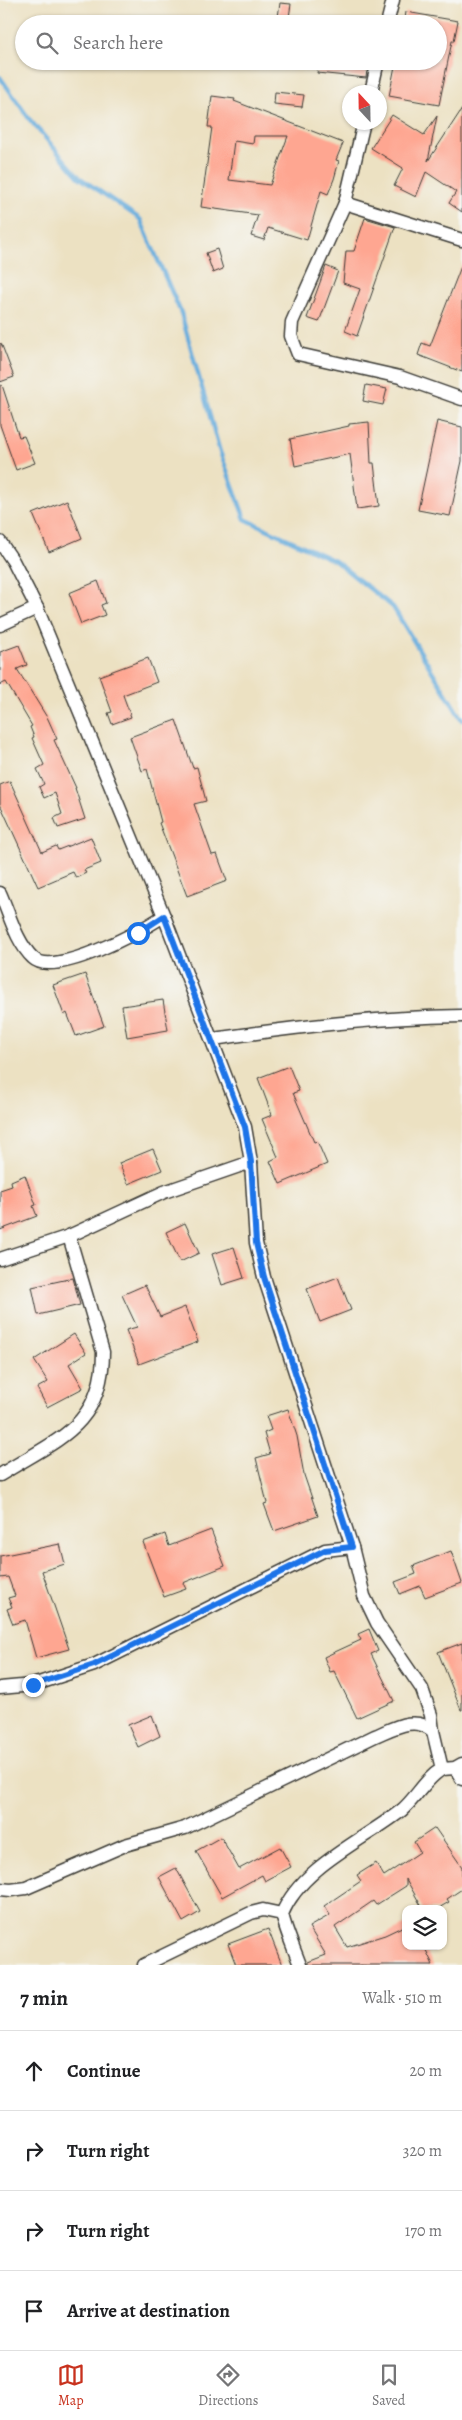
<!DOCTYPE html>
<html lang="en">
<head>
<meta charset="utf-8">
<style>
  :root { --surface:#fff; --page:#f6f6f6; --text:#202124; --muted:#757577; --line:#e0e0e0; --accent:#c8321e }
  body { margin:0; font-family:Alegreya,serif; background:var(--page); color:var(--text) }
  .controls { position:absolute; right:15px; bottom:15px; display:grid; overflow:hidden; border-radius:10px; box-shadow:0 1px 4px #0004 }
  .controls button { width:45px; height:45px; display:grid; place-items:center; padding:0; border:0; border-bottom:1px solid var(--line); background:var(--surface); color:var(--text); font:25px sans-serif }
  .compass { position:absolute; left:342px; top:85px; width:45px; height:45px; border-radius:50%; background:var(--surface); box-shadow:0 1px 4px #0004; rotate:338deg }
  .stop { position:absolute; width:15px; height:15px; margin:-11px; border:4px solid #1a73e8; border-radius:50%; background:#fff }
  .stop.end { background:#1a73e8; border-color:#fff; box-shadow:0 1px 5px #0008 }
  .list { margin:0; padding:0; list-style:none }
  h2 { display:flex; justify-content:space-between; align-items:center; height:65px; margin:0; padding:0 20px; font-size:21px }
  h2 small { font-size:16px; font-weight:400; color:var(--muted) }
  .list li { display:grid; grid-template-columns:32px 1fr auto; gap:15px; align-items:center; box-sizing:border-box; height:80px; padding:0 20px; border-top:1px solid var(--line) }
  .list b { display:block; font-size:19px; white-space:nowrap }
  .list em { font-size:16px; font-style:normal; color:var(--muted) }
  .icon { flex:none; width:28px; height:28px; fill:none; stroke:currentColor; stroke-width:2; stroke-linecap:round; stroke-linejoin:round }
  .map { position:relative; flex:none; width:462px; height:1965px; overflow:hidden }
  .search { position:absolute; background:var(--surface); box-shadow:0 1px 4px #0004; left:15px; right:15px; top:15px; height:55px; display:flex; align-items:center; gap:12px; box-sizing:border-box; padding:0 18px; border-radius:28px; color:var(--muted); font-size:19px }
  .sheet { height:385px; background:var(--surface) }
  nav { display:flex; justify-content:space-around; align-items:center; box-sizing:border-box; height:70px; border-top:1px solid var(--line); background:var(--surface); font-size:14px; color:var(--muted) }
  nav a { display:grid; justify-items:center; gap:2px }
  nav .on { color:var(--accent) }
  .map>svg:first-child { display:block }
</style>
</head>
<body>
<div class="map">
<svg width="462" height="1965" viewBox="0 0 462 1965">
  <rect width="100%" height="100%" fill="#f6f6f2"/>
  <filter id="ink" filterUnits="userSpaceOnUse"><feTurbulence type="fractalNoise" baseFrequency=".02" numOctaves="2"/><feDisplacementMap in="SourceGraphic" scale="10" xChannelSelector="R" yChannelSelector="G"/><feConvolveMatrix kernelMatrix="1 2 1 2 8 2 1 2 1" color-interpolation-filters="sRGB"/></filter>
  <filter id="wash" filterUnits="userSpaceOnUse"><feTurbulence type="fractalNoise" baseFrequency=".0096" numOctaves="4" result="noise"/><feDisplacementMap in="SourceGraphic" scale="20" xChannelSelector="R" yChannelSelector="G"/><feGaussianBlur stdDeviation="1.12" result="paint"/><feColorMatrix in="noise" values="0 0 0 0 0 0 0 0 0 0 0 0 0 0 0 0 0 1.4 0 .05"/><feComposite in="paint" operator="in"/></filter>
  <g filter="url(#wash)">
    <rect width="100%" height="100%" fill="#ece1c2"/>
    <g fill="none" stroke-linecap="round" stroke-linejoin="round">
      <path stroke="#66acdc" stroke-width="4.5" d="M0,77L30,120L79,177L140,219L181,313L220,452L245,519L335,561L393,607L462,720"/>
    </g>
    <g id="blocks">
      <g fill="#fea691" fill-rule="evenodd">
        <path d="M280,3L291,4L288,24H277Z"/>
        <path d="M406,12L458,21L454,41H452L439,105L389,96L396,61H438V24H404Z"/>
        <path d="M319,61H368L366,78L317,73Z"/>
        <path d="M275,92L304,95L302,107L274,104Z"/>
        <path d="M212,96L235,99L234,101L343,143L336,160L339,161L334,179L328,194L321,191L307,240L268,228L264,240L251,236L258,215L201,207L212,127H208ZM254,136H288L270,185L229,180L234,141L253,144Z"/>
        <path d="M462,109V212L449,203L456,192L426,172L416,197L394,186L403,168L371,148L392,115L424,135L437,116L428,161Z"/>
        <path d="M365,218L395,227L357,336L345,331L360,289L343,283L346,251H354Z"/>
        <path d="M217,249L223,269L213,273L206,253Z"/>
        <path d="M462,264V372L418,355L422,343L430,346Z"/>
        <path d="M326,266L338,271L319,322L307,318Z"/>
        <path d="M1,343L14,377L0,382V344Z"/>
        <path d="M2,385L19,437L24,436L35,463L16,470L0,425V386Z"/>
        <path d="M366,385L387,389L383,405L363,401Z"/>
        <path d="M437,421L462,427V461L450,516L418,510Z"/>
        <path d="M369,422L371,463H374L379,506L357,509L350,454L295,466L290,439L349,426V424Z"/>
        <path d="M67,500L82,538L49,552L33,514Z"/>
        <path d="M98,581L106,603L101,605L105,615L81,624L69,593Z"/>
        <path d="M19,645L27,665L17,669L48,719L57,739L54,740L76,788H75L85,819L58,828L54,818L62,814L55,793L44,798L39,787L44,784L37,769L44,765L32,738L34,737L30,727L32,726L6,682L0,685V652Z"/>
        <path d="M148,658L157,682L123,695L131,717L112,724L108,713L112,712L99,676Z"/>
        <path d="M176,720L193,768L197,767L206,801L194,804L212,855L217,854L227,881L187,896L159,823L161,822L147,769L142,771L130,737Z"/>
        <path d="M10,781L42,852L56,846L58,850L91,837L101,863L84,870L86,873L76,878L73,872L38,887L0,804V785Z"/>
        <path d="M85,974L104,1026L76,1036L67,1013L64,1015L53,985Z"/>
        <path d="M163,1000L168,1030L127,1037L122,1006Z"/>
        <path d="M289,1066L299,1091L293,1093L314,1142L317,1141L327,1164L280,1184L270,1161L278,1157L262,1119L272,1115L258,1078Z"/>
        <path d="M153,1149L162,1170L128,1184L119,1163Z"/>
        <path d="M25,1175L36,1205L33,1206L37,1216L0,1230V1190L12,1186L11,1181Z"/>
        <path d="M185,1223L199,1253L180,1262L166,1232Z"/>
        <path d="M234,1247L244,1278L222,1285L212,1254Z"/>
        <path d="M338,1277L351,1310L320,1322L307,1289Z"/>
        <path d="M73,1278L80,1305L38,1315L32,1287Z"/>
        <path d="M145,1285L160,1317L185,1307L198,1342L139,1364L126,1330L137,1327L122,1295Z"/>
        <path d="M74,1334L86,1353L69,1364L83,1388L47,1407L37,1388L48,1382L34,1360Z"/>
        <path d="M288,1409L297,1436L304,1475L318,1516L274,1531L264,1504L267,1503L256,1458L270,1454L264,1433L271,1430L266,1416Z"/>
        <path d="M211,1530L225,1566L183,1583L186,1589L164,1597L143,1542L165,1534L169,1546Z"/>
        <path d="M60,1544L65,1564L42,1571L69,1649L36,1658L25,1620L13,1624L7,1609L12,1607L8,1598L15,1596L8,1577L0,1578V1556Z"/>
        <path d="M451,1551L462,1583L425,1597L420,1586L400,1594L395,1582L416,1574L413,1566Z"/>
        <path d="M369,1629L378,1651L371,1654L394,1701L357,1718L334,1671L330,1672L324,1657L361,1640L358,1634Z"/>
        <path d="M462,1643V1710H461L438,1652Z"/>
        <path d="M152,1715L160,1736L138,1747L128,1725Z"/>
        <path d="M435,1828L462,1867V1889L447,1899L449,1902L437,1909H423L406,1879V1886L376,1905L373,1901L335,1927L347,1947L385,1935L406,1925V1946H424L433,1965H308V1962L326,1955L309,1927L330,1915L324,1906L361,1881L357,1875L376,1863L384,1876L420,1852L414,1842Z"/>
        <path d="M221,1837L239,1869L280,1847L291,1867L265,1881L262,1875L222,1897L196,1851Z"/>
        <path d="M176,1868L200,1912L183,1922L159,1877Z"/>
        <path d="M268,1929L282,1965H236L228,1944Z"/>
      </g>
    </g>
  </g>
  <g filter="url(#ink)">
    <use href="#blocks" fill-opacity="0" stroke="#3b3a35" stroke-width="1"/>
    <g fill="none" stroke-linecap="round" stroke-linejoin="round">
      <g stroke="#3b3a35" stroke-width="15">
        <g id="minor">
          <path d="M387,24L393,0"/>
          <path d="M371,92L378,61"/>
          <path d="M364,122L345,203L292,322L291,336L298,354L400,377L462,399"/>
          <path d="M345,203L462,240"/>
          <path d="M0,542L13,561L37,608L164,916L245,1127L251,1162L256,1243L264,1277L352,1547L364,1596L377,1623L422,1689L431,1715L433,1731L442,1769L455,1768L462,1764"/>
          <path d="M0,625L37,608"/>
          <path d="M0,893C9,913 16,942 33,958C54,979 142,930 164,916"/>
          <path d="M213,1039C296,1027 378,1017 462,1016"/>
          <path d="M0,1259L69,1236L164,1192L251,1162"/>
          <path d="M0,1475C55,1440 103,1427 103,1352L69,1236"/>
          <path d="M0,1688L33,1685L94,1665L325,1550L352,1547"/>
          <path d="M455,1768L462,1779"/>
          <path d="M0,1889L11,1890L26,1888L125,1845L185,1828L375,1736C394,1728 415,1715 433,1731"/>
          <path d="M144,1965L251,1913L263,1910L282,1914"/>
          <path d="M300,1965C294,1948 286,1932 282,1914C301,1867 364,1840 402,1810C417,1797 425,1779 442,1769"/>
        </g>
      </g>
      <use href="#minor" stroke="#fff" stroke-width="12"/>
    </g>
  </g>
  <g fill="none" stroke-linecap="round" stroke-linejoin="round" filter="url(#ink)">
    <path stroke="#1a73e8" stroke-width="6" d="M33,1685L94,1665L325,1550L352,1547L264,1277L256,1243L251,1162L245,1127L164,916L138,933"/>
  </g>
</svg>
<div class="controls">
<button><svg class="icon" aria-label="layers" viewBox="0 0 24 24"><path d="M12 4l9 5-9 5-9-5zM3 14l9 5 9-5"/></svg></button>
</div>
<svg class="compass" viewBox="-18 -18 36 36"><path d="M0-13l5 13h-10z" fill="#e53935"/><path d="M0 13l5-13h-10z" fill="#757577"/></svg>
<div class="stop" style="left:138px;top:933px"></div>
<div class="stop end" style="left:33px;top:1685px"></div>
<div class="search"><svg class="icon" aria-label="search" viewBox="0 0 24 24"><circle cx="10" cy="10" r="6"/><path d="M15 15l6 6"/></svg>Search here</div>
</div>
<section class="sheet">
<h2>7 min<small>Walk · 510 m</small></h2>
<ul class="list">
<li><svg class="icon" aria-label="ahead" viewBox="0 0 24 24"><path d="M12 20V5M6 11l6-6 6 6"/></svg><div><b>Continue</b></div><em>20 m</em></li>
<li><svg class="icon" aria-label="right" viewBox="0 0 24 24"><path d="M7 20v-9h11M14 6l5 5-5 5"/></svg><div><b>Turn right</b></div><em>320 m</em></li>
<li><svg class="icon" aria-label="right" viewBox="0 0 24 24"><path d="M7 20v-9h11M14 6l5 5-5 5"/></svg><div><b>Turn right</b></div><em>170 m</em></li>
<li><svg class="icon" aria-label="arrive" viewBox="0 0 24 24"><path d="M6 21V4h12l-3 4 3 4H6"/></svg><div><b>Arrive at destination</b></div></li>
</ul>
</section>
<nav>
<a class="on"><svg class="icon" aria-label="map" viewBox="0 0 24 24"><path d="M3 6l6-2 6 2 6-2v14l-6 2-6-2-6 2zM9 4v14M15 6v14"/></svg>Map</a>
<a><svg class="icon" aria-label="directions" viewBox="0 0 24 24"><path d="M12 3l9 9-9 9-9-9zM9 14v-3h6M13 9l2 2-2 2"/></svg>Directions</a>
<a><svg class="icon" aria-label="saved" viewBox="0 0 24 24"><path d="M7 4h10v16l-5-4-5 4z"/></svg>Saved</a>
</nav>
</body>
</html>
